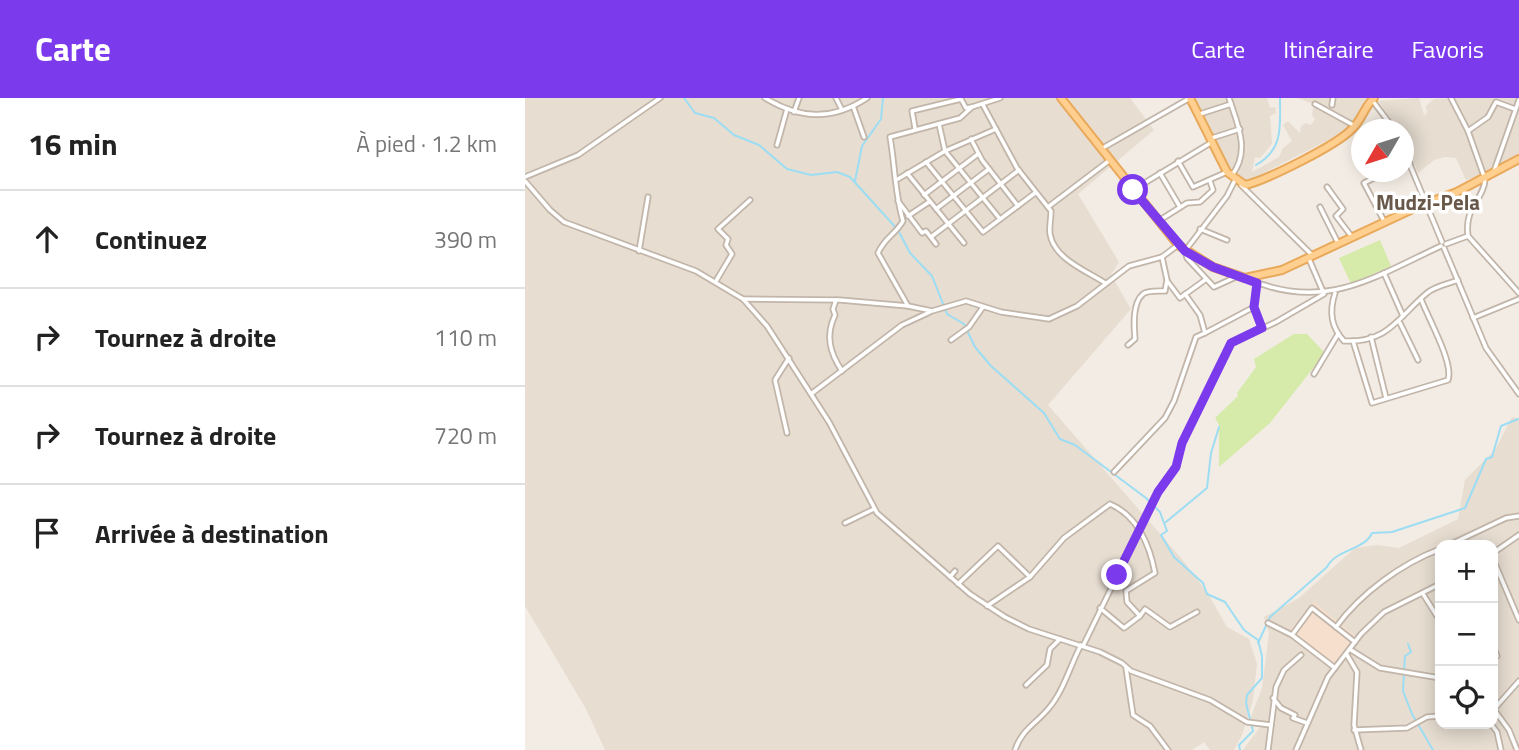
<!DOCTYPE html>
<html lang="fr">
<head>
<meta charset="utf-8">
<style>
  :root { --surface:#fff; --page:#f6f6f6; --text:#222; --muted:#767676; --line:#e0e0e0; --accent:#7c3aed }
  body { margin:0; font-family:"Titillium Web",sans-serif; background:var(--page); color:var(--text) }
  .controls { position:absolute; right:21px; bottom:21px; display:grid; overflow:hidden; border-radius:14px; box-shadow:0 4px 18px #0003 }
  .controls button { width:63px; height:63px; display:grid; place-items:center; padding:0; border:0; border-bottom:2px solid var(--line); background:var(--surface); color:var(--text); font:35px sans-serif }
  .compass { position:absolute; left:826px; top:21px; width:63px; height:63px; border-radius:50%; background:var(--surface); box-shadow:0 4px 18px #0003; rotate:231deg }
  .stop { position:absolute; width:21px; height:21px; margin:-16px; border:5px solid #7c3aed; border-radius:50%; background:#fff }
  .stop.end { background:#7c3aed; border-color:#fff; box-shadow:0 2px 7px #0008 }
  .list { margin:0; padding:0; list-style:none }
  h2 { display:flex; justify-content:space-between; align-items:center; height:91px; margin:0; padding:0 28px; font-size:30px }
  h2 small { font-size:23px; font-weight:400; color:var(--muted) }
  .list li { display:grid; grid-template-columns:46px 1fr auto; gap:21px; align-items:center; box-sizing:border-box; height:98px; padding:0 28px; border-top:2px solid var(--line) }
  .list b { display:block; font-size:26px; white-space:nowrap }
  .list em { font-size:23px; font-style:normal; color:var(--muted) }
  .icon { flex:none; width:38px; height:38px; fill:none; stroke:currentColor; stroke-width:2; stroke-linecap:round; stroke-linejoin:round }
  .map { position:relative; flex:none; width:994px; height:652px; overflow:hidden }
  header { display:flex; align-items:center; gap:42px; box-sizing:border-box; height:98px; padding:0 35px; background:var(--accent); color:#fff }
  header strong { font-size:33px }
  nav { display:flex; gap:38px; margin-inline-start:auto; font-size:24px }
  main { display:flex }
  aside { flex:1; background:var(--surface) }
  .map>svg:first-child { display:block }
</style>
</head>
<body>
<header>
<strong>Carte</strong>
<nav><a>Carte</a><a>Itinéraire</a><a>Favoris</a></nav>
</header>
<main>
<aside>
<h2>16 min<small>À pied · 1.2 km</small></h2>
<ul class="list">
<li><svg class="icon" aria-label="ahead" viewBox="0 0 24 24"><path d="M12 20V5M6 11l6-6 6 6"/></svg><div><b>Continuez</b></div><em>390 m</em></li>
<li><svg class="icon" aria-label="right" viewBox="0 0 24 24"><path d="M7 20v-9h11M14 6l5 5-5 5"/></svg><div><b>Tournez à droite</b></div><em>110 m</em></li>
<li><svg class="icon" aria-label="right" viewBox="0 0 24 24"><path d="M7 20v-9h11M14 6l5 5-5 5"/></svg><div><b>Tournez à droite</b></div><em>720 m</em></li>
<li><svg class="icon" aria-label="arrive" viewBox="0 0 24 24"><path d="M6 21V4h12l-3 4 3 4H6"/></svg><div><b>Arrivée à destination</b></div></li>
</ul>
</aside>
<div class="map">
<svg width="994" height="652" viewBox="0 0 994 652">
  <rect width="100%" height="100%" fill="#f3ece4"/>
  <g fill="#e7ddd1" fill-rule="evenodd">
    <path d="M0,0H605L629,32L553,96L594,164L586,177L606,211L523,307L656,460L682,494L702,529L724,541L732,566L728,602L717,637L709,652H685L679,644L667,652H80L61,611L0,508Z"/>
    <path d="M667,0H742L745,10L750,9L751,15L745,18L747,46L735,60L730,59L727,74L754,59L758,50L767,43L758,27L763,23L775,35L776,28L781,25L786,27L790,21L787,17L789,6L772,0H843L829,26L819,34L723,83L712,81L702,71Z"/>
    <path d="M894,0L899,17L902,16L901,8L909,1L928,0L951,56L956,77L941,82L931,60L920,59L909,62L893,75L879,42L878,32L874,31L853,3Z"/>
    <path d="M929,0H994L982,31L994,6V60L974,71L972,66L968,74L962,77Z"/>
    <path d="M987,319L994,321V652H718L736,628L725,621L737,590L744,535L739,519L774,500L830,450L852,447L874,450L933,421L940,382L970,352ZM915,447H968V626H915Z"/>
  </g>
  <path fill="#f6dfcd" d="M789,504L831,539L810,570L780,552L781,549L764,533Z"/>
  <g fill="#d6eaaa">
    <path d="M855,142L866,168L826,186L814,160Z"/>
    <path d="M769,236H782L800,255L745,325L694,369V327L690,320L713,298L712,295L731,269L729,261Z"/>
  </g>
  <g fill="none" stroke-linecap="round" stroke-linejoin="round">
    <g stroke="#9cddf3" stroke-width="2">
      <path d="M159,0L170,15L189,20L209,37L234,47L262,71L286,77L312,74L325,79L373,132L385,155L407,178L422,216L439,226L450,249L466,268L519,315L535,341L550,347L621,400L635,414L642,433L636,437L649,459L678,485L682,496L700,504L719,532L733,542L737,558V580L722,597L721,605L728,633L714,647L715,652"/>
      <path d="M731,67C759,51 755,28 755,0"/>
      <path d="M330,83L337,48L356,21L358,0"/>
      <path d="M641,424L682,390L686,355L694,329"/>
      <path d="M733,545L745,519L802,469C811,451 840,452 847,435L867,434L940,410L961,361L967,359L976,328L993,321"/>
      <path d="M883,546L886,554L880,558L878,593L887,616L908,652"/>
    </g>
    <g stroke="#c2b5a9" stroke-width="7">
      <g id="minor">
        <path d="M240,0C275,21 307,23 342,0"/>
        <path d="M311,0L317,12"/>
        <path d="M704,0C712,25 726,53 707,77"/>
        <path d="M926,0L943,33L960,81C959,102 939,108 943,138L994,195"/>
        <path d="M847,2L870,32"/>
        <path d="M790,6L830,28"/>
        <path d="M458,7L492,70L526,113C526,121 524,129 525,136C529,161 562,173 580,185"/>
        <path d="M807,7L808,0"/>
        <path d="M328,8L339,39"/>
        <path d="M269,14L274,0"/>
        <path d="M675,16L706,6"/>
        <path d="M414,26L420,53L475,121"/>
        <path d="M390,30L387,13L436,1L441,10L447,9"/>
        <path d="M943,33L963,19L971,4L990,11"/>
        <path d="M687,40L715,31"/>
        <path d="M446,41L457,62L493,108"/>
        <path d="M252,47L262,11"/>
        <path d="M878,50L917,144"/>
        <path d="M576,51L665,0"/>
        <path d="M653,63L668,89L702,74"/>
        <path d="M401,64L458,134L510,95"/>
        <path d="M878,67L885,65"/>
        <path d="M969,73L994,2"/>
        <path d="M382,75L439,145"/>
        <path d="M635,75L655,109"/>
        <path d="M0,79L53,57L135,0"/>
        <path d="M373,81L420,53L471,31"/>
        <path d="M710,82L702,98L660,153L662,160L689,189L713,178"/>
        <path d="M0,83L25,112L39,124L171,173L218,201L242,228L304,324L352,415L445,496L480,519L504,531L575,554L597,565L606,573L685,602L722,624L746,627"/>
        <path d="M716,87L787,157"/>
        <path d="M802,89L818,111L811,118L827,139"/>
        <path d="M608,92L687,44"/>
        <path d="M399,97L453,56"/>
        <path d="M373,103L397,135L401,133L411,146"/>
        <path d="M523,109L585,62"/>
        <path d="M795,109L813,145"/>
        <path d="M411,111L464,71"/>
        <path d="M383,118L404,104"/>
        <path d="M635,122L662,105L675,104L688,92L685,83"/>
        <path d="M859,123L839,85L861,74"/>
        <path d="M675,131L702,142"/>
        <path d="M406,139L494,72"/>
        <path d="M921,146L943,138"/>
        <path d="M919,150L961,250L994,296"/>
        <path d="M114,153L123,99"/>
        <path d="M859,175L878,218"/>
        <path d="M723,181C800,214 847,180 916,148"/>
        <path d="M191,183L207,156L201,147L203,141L193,131L225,102"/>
        <path d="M643,184L655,200L680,182"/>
        <path d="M732,185L729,209L736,230"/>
        <path d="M810,195C804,214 806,229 819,243C864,245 873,219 902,195C910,188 923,186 933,182"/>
        <path d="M660,196L675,217L680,235L729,209"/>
        <path d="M218,201L315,202L383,208L407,213L441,203L476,214L524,221L552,208L604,168L637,159L653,147"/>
        <path d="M311,202L308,211L310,217C300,238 305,255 317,273"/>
        <path d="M383,208L353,155C359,140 371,136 378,123C370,97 370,68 365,39L435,20L447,9L475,0"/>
        <path d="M948,220L994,201"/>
        <path d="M875,225L893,262"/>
        <path d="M846,239L861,300"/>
        <path d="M426,242L444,229L458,209"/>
        <path d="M828,243L847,305L923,282C929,265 903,220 896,201"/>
        <path d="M603,247L610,241C609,229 607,205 618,196C622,192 634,193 640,193L642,182L637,159"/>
        <path d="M789,276L813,236"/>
        <path d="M286,296L377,227L405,214"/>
        <path d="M262,335L250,282L264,260"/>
        <path d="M589,374L640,320L649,303L671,239L680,235"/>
        <path d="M320,425L349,411"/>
        <path d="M924,447L981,420L994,418"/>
        <path d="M968,455L994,437"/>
        <path d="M968,461L994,522"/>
        <path d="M425,479L430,473"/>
        <path d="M433,486L473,448L505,479"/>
        <path d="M898,496L915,523"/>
        <path d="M462,508L505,479L539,440L585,406C613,418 625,449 630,475L601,493L602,504L615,518"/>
        <path d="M575,510L599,530L615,518L620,511L645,529L672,514"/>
        <path d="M743,525L767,537L810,570"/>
        <path d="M811,529C836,495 876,466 915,451"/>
        <path d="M767,537L787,510L830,544"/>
        <path d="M968,547L972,558"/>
        <path d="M558,548L633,394L651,369L657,345L706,245L751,224L799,196L784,161"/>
        <path d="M826,552L855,570L915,580"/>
        <path d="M822,557L832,574L829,627L836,652"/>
        <path d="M601,570L608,617L625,628L643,652"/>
        <path d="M501,587L522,567L525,551L535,541"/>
        <path d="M748,600L756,610L770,617L768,620L782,625"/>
        <path d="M968,610L984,632L992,652"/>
        <path d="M970,610L994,583"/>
        <path d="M966,626L972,634L976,652"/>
        <path d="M829,632L882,630L902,619L915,618"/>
        <path d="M490,652C497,631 511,626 524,610C539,592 545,568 556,547"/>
        <path d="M743,652L751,589L759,572L776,557"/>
        <path d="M771,652L803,579L836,536L859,514L915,486"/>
      </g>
    </g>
    <g stroke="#e9a95b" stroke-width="10">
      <g id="major">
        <path d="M536,0L653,147L688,169L720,180L757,172L892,109L932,94L994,61"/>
        <path d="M665,0L702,74L720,87C742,82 812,47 827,31C837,22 839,9 849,0"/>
      </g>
    </g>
    <use href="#minor" stroke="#fff" stroke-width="3.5"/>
    <use href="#major" stroke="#ffcf90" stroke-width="6"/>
  </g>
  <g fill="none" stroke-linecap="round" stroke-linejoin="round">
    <path stroke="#7c3aed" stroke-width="9" d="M592,477L633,394L651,369L657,345L706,245L737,230L729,209L732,185L688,169L660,153L608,92"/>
  </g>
  <g text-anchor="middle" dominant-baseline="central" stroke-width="7" stroke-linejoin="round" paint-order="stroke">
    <g font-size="21" font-weight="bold" fill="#68584a" stroke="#fff">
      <text x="903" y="104">Mudzi-Pela</text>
    </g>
  </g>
</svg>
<div class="controls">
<button>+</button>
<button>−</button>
<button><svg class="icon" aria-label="locate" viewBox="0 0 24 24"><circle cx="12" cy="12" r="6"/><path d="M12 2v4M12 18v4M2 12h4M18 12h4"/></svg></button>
</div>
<svg class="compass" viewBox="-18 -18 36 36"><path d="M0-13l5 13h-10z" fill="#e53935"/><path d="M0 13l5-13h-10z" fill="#767676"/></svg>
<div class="stop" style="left:608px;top:92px"></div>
<div class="stop end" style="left:592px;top:477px"></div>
</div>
</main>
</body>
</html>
